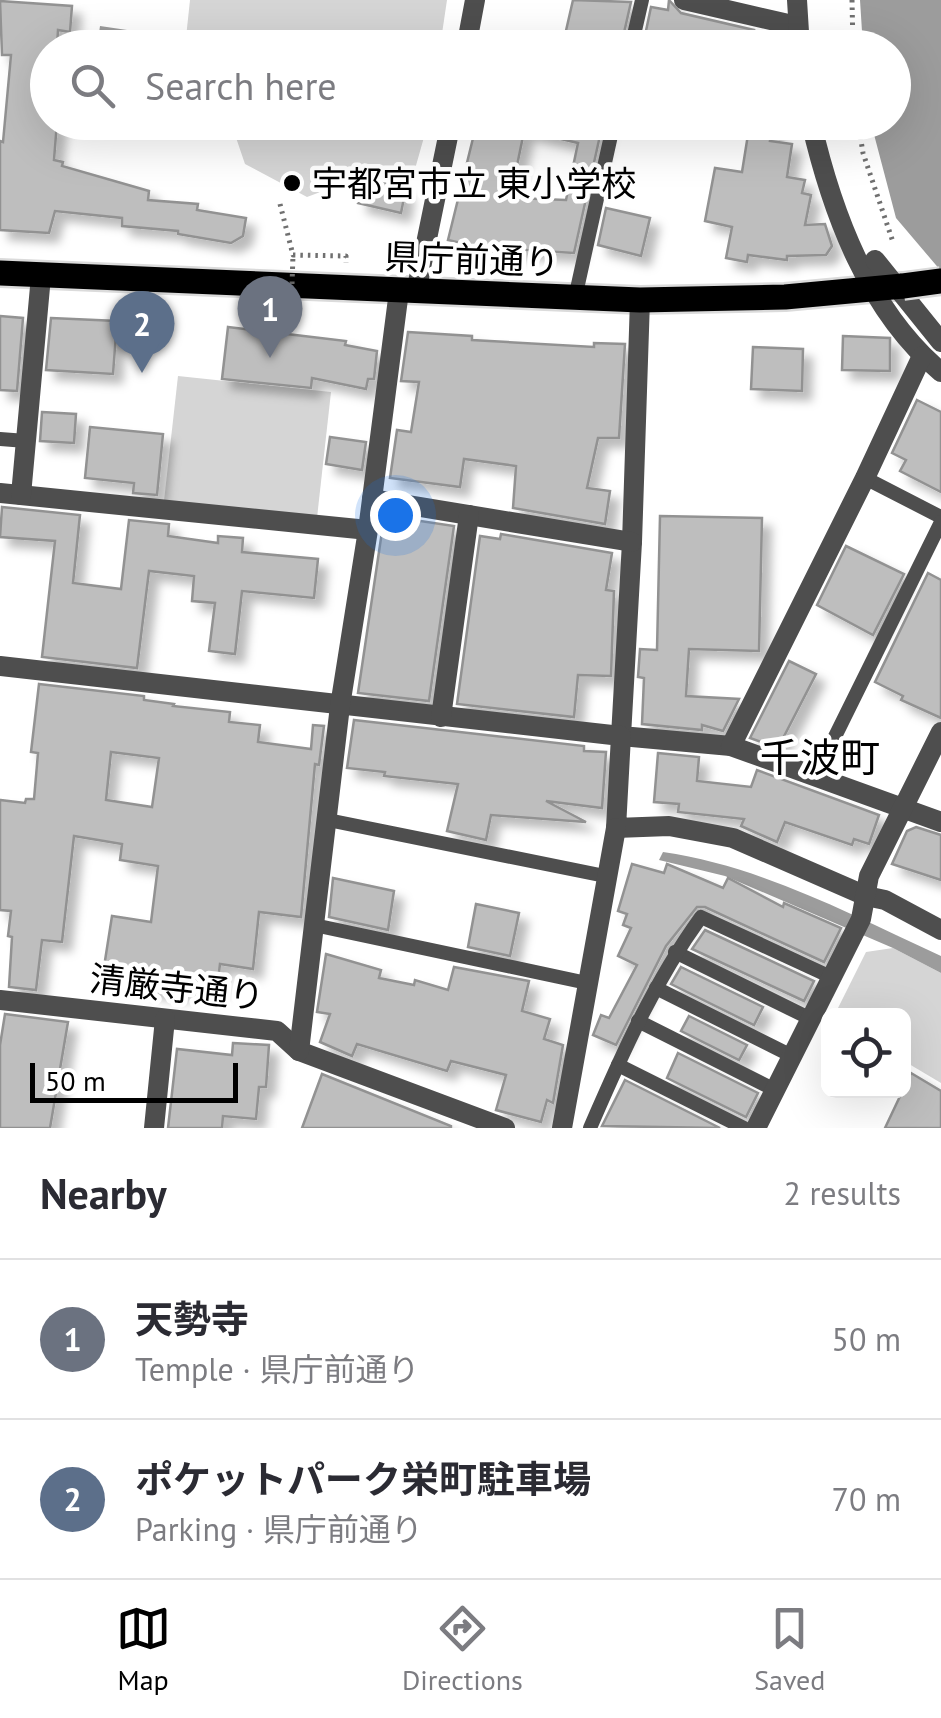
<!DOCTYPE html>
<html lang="en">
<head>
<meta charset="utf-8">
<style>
  :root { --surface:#fff; --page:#f7f7f7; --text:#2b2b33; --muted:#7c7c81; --line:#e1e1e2; --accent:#000 }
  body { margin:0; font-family:"PT Sans","Noto Sans JP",sans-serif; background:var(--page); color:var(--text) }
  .controls { position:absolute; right:30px; bottom:30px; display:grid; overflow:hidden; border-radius:15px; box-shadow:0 10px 40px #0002 }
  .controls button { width:90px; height:90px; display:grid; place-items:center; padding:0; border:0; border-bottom:2px solid var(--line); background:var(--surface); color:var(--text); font:50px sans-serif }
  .scale { position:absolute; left:30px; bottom:25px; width:208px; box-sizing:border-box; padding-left:10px; border:5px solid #000; border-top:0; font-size:28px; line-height:35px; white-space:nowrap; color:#000; -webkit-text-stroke:8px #fff; paint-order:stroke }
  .you { position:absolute; left:395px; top:515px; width:35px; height:35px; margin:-25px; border:8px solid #fff; border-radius:50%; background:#1a73e8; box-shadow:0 0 0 15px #1a73e833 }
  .badge { display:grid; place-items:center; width:65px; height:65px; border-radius:50%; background:var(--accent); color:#fff; font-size:32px; font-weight:700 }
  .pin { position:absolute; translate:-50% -82px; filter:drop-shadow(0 2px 5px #0008) }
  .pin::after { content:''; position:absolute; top:52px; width:35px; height:30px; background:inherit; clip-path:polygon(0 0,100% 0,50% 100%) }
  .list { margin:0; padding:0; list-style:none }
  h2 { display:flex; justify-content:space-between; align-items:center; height:130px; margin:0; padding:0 40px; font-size:42px }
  h2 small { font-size:32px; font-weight:400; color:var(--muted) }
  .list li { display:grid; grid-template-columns:65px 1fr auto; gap:30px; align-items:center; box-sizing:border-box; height:160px; padding:0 40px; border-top:2px solid var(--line) }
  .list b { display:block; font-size:38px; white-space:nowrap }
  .list p { margin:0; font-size:32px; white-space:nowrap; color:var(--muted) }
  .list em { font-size:32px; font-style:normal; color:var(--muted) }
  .icon { flex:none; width:55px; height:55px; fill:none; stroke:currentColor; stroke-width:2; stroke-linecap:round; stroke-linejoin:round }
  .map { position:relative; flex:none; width:941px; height:1128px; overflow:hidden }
  .search { position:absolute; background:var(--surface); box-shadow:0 10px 40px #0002; left:30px; right:30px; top:30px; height:110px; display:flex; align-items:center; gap:25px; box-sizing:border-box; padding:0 35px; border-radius:55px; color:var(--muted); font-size:38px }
  .sheet { height:450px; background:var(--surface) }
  nav { display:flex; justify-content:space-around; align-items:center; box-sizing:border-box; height:140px; border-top:2px solid var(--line); background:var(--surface); font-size:28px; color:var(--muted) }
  nav a { display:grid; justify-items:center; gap:5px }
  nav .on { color:var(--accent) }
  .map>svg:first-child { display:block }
</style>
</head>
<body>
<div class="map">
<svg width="941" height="1128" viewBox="0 0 941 1128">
  <defs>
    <filter id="shadow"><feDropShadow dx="9" dy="9" stdDeviation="5" flood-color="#0004"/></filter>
  </defs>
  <rect width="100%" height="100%" fill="#fff"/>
  <g fill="#d5d5d5">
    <path d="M190,0H447L440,47H185Z"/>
    <path d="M227,123L428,122V123L415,169H382L307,197L245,164L231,123Z"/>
    <path d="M178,376L331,392L317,518L164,501Z"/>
    <path d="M893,948L941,973V1083L904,1061V1016H834L866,952Z"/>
  </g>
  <g fill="#9c9c9c">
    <path d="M860,0H941V271L896,218L871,123L894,122V48L863,47Z"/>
    <path d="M100,26L161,35L159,47H97Z"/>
    <path d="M663,852C761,866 852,915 941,956V973L893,948L725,876L659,860Z"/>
  </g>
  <g fill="#bebebe" stroke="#929292" stroke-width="2.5" fill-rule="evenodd" filter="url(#shadow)">
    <path d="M573,0L631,2L621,46L565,35Z"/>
    <path d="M669,0L681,13L754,30L750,48L643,45L651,7L668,10Z"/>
    <path d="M0,1L72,6L70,32L58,30L57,48H48V122H57L54,160L63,162L62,166L149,191L148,200L198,204L197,210L246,218L243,236L231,243L178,234V231L122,226V218L55,211L49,233L0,230V141L3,142L11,55H2Z"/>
    <path d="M477,122H526L514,180H517L515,198L566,200L578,143L527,131L528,122H603L574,253L510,249V254L487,252V249L448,240Z"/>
    <path d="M750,122H774L770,141L792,144L787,177L805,180L802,193L811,195L805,225L825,224L832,246L826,255L787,256V260L748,255L747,262L726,258L732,227L705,221L715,168L742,172Z"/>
    <path d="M364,177L397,185L405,193L401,213L358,203Z"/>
    <path d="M606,208L650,218L641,256L598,245Z"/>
    <path d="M0,316L23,318L17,391L0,390Z"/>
    <path d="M51,318L117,321L113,374L46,370Z"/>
    <path d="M228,327L346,341L345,345L377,351L374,379H368L366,389L312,378L311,388L222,379Z"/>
    <path d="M408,332L472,336V340L594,347V343L625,344L619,438H598L587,488L610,491L605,524L513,508L516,466L464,459L460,487L390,478L397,430L411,432L419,382L401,381Z"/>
    <path d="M843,336L890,338V371L842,370Z"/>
    <path d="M753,347L803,349L802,391L751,389Z"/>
    <path d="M917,400L941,412V492L900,471L906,460L892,453Z"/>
    <path d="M42,412L76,414L74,443L40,441Z"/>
    <path d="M90,427L163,434L157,495L133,493L134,483L85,478Z"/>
    <path d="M330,437L366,442L362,470L326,464Z"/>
    <path d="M2,507L80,515L73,583L121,589L129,520L169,524L168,536L218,543V536L243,538L242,552L318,559L314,598L242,591L235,654L209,651L215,603L192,601L194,576L149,571L137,668L42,657L55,541L0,537Z"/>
    <path d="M387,516L454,526L429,701L358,693L384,518Z"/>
    <path d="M660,516L762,518L759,651L689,649L686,696L739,699L723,731L702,725V730L642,724L644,678L638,677L640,649L657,650Z"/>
    <path d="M501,534L612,553L606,590L614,591L611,676L578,675L574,717L457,704L480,536L500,539Z"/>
    <path d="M846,546L904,574L873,635L817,605Z"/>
    <path d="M928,573L941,580V718L901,700L903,696L875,682Z"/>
    <path d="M789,661L816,674L778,748L750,738Z"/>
    <path d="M39,684L144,696V700L174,704L173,706L230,712L229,722L260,725L258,742L311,749L313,725L324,726L319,765L315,764L301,917L259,912L253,969L220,964L217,989L182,984L181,993L144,988L146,973L104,967L112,916L151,922L158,866L120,860L122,844L74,836L62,942L42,940L36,990L9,987L12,937L8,936L11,911L0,910V800L25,803L26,799H34L38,753L31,752ZM111,752L159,758L152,807L106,800Z"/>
    <path d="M354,720L584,746V751L606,752L602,808L546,801L586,822L491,815L486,840L447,831L458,784L384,776L385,772L347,768Z"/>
    <path d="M658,753L699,757L697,781L751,787L757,770L879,815L869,844L854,839L852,845L785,822L777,842L741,826L744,819L678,812L679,804L654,802Z"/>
    <path d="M916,827L941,835V880L892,864L907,831Z"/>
    <path d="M632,864L664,873L667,864L723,888L728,878L783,907L784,903L841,928L824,962L705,907H697L666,946L616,1045L593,1035L601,1015L609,1018L637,965L618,956L631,928L623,925L627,914L618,911Z"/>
    <path d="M333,878L394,891L388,930L329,917Z"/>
    <path d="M476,904L519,913L510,956L468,947Z"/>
    <path d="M705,930L814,981L804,1001L692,949Z"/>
    <path d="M326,954L381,970L379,978L414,985L415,980L448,990L454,967L529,981L522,1011L550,1019L544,1039L563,1045L553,1103L547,1100L541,1122L496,1110L506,1075L451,1061L447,1071L357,1044L352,1056L320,1042L330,1014L317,1012Z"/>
    <path d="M681,967L763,1007L754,1025L671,984Z"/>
    <path d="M5,1014L68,1022L50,1128H0V1045Z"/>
    <path d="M689,1016L747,1045L739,1060L681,1031Z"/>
    <path d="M233,1043L269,1045L266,1087H259L256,1119L223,1116L222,1128H168L177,1049L232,1055Z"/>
    <path d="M678,1053L758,1093L746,1117L667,1078Z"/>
    <path d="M911,1073L941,1091V1128H885Z"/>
    <path d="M322,1074L451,1126V1128H302Z"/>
    <path d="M625,1080L720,1128L602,1126Z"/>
  </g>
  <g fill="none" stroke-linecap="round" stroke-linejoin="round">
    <g stroke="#dbdbdb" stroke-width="30">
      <path id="primary" d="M0,273L640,300L785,297L903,286"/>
    </g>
    <g stroke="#707070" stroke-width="5" stroke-dasharray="2.5 5" stroke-linecap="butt">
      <path d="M852,0L853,48"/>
      <path d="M858,122L863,153L893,242"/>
      <path d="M280,204L293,255L346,256V263"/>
    </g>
    <g stroke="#4e4e4e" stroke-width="14">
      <path d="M631,48L642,0"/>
      <path d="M575,298L614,122"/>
      <path d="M0,439L26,441"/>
      <path d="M865,478L941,517"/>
      <path d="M816,775L941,522"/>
      <path d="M328,820L605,876"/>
      <path d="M314,925L587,983"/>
      <path d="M675,952L811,1019"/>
      <path d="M656,988L792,1056"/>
      <path d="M638,1021L775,1090"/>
      <path d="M618,1065L744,1128"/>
      <path d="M590,1128C622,1054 654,982 701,917L831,977"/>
    </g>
    <g stroke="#4e4e4e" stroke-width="20">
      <path d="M684,0L797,26"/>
      <path d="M797,0L800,48"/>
      <path d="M466,48L475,0"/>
      <path d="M811,122C832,213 868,311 941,372"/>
      <path d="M875,260L941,342"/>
      <path d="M416,292L451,122"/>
      <path d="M640,300L632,542L621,736L731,746L941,822"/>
      <path d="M0,493L368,530"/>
      <path d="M21,495L41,276"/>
      <path d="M372,499L632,542"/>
      <path d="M0,666L621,736L616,828L669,826L733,838L866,896L885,900L941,930"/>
      <path d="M441,717L469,515"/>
      <path d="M731,746L865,478L922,356"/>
      <path d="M0,1000L277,1031L299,1051L505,1128"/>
      <path d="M299,1051L340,706L368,530L399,291"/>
      <path d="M154,1128L165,1019"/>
      <path d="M562,1128L616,828"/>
      <path d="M756,1128L861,919L869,876L941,732"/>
    </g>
    <use href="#primary" stroke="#000" stroke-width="25"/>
    <g stroke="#dbdbdb" stroke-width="30" stroke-linecap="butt">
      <path id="primary-bridge" d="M903,286L941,281"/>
    </g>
    <path stroke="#707070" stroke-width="5" stroke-dasharray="2.5 5" stroke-linecap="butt" d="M291,314L293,255"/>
    <use href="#primary-bridge" stroke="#000" stroke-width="25"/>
  </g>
  <circle fill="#000" stroke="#fff" stroke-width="4" cx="292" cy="183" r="10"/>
  <g text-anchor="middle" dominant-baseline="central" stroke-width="9" stroke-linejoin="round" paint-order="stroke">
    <g font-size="35" fill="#000" stroke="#fff" text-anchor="start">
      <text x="312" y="183">宇都宮市立 東小学校</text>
    </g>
    <g font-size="35" fill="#000" stroke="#fff">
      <text transform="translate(472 259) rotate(2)">県庁前通り</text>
      <text transform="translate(177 987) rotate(6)">清厳寺通り</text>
    </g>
    <g font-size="40" fill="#000" stroke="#fff">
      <text x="820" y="757">千波町</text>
    </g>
  </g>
</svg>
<div class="controls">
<button><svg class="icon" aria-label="locate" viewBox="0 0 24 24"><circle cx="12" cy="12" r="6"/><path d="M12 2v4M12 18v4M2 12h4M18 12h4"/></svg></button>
</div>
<div class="scale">50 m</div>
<div class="you"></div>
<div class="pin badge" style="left:270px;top:358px;background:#6b7280">1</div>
<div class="pin badge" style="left:142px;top:373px;background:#5c6f8a">2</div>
<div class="search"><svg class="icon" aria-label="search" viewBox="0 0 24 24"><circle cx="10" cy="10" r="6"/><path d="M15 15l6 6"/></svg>Search here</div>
</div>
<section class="sheet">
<h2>Nearby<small>2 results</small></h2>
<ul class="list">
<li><span class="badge" style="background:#6b7280">1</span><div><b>天勢寺</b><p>Temple · 県庁前通り</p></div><em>50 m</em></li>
<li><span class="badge" style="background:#5c6f8a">2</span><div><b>ポケットパーク栄町駐車場</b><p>Parking · 県庁前通り</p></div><em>70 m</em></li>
</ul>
</section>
<nav>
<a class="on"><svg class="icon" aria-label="map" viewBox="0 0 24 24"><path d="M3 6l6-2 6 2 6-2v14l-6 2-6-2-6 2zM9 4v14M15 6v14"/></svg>Map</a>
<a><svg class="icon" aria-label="directions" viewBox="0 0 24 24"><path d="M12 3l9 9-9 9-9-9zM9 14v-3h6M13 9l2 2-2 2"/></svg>Directions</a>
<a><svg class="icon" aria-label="saved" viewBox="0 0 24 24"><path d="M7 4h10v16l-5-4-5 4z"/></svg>Saved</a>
</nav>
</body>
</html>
